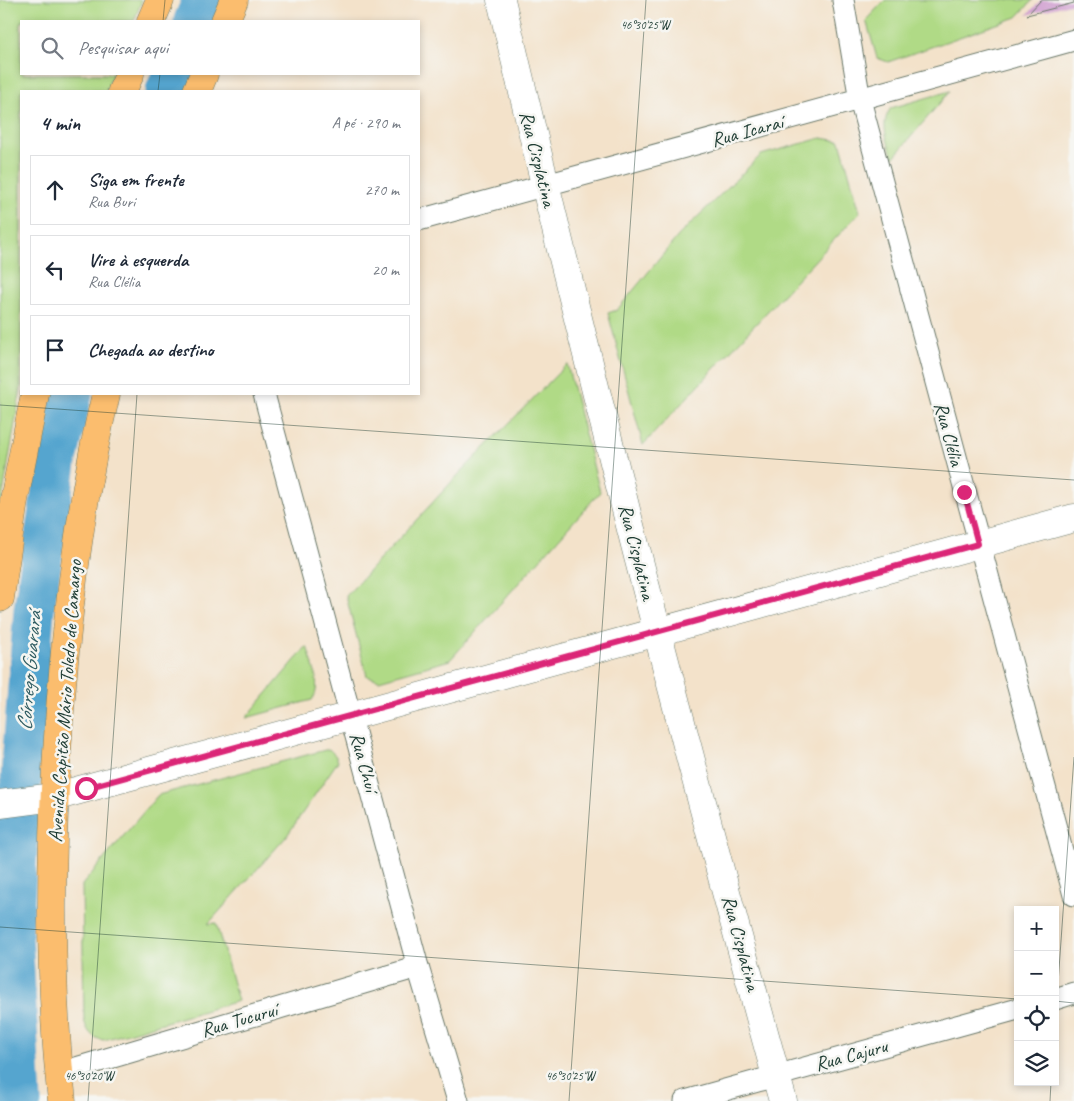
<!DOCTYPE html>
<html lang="pt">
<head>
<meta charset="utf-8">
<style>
  :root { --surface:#fff; --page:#f2f2f3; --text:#1f2937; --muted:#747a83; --line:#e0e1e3 }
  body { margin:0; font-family:Caveat,sans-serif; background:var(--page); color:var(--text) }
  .controls { position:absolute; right:15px; bottom:15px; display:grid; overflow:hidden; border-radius:0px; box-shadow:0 2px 8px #0003 }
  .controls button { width:45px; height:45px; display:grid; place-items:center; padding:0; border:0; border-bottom:1px solid var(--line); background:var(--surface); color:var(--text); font:25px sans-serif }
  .stop { position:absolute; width:15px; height:15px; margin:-11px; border:4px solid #db2777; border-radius:50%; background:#fff }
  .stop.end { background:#db2777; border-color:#fff; box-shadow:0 1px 5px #0008 }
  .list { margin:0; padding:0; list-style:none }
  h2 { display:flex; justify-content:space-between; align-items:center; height:65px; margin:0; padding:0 20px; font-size:21px }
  h2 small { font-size:16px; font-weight:400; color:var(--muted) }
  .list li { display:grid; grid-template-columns:32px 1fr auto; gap:15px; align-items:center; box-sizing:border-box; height:70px; margin:0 10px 10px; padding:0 10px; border:1px solid var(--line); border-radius:0px }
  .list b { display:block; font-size:19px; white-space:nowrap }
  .list p { margin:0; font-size:16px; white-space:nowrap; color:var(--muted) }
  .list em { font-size:16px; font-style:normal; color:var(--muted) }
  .icon { flex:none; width:28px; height:28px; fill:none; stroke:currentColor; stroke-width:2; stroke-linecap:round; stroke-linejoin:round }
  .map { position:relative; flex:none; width:1074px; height:1101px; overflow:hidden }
  .search { position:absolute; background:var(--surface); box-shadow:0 2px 8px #0003; left:20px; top:20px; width:400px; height:55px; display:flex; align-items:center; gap:12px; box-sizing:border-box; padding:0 18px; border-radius:0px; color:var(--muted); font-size:19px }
  .panel { position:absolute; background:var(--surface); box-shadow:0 2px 8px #0003; left:20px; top:90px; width:400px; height:305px; border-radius:0px }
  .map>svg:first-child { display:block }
</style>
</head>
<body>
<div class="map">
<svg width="1074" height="1101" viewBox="0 0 1074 1101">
  <rect width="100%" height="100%" fill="#f6f6f2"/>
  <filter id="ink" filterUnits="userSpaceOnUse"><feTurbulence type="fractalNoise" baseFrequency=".02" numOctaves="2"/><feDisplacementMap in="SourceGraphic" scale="10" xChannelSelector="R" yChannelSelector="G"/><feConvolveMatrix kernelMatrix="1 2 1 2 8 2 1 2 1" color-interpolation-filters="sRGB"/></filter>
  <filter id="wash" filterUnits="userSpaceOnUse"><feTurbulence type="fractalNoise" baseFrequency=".0096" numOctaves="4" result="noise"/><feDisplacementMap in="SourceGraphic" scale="20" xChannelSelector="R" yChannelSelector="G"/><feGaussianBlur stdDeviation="1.12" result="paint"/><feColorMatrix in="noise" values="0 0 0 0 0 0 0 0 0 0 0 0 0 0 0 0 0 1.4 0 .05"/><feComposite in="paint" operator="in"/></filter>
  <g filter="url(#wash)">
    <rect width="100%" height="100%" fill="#f3e2ca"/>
    <g fill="#b0da86" stroke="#688c5d">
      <path d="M0,0H142L134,21H21V74H113L106,91H21V388L0,511Z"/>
      <path d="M885,0H1033L1017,17L888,62L877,58L866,20Z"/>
      <path d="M950,91L893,158C888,141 879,124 891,108Z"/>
      <path d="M821,138L840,141L860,212L643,445L608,313L617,310L679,235L761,155Z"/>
      <path d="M567,364L600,492L450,660L379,680L367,676L346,596L458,475Z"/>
      <path d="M307,646C311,661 323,686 312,700L246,718Z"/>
      <path d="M329,749L335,755L338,761L286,837L208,924L216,923L238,1001L104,1040C92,1039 87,1031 84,1020L82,885L158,795Z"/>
    </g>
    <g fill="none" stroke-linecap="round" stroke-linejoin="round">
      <g stroke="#55a5cf" stroke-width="41">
        <path d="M194,21L203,0"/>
        <path d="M166,91L173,74"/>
        <path d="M21,1101L12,935L22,765L34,610L56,463L72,394"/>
      </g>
    </g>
    <g id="blocks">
      <path fill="#ca91cb" d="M1041,0H1074V3L1027,15Z"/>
    </g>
  </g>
  <g filter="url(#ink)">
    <use href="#blocks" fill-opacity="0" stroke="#697768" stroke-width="1"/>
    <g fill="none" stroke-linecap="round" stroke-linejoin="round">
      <g stroke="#697768" stroke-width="23">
        <g id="minor">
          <path d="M843,0L860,100L1074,895"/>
          <path d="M419,220L1074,40"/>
          <path d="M264,394L418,967L458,1101"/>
          <path d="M1055,999L1074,993"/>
          <path d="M59,1073L418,967"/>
          <path d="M685,1101L1018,1009"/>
        </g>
      </g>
      <g stroke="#697768" stroke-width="29">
        <g id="tertiary">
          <path d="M501,0C588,369 682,736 783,1101"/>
          <path d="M0,804L54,797L1074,518"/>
        </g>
      </g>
      <g stroke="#697768" stroke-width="29">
        <g id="primary">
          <path d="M151,21L160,0"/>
          <path d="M225,21L234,0"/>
          <path d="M122,91L130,74"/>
          <path d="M197,91L204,74"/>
          <path d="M0,598L14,500L35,394"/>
          <path d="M62,1101C48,976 50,848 59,723C67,612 80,502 106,394"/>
        </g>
      </g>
      <use href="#minor" stroke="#fff" stroke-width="21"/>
      <use href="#tertiary" stroke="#fff" stroke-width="28"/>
      <use href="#primary" stroke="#fbbd6e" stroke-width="28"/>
    </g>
  </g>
  <g fill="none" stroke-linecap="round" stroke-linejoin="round" filter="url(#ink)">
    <path stroke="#db2777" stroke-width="6" d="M86,788L978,544L964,492"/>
  </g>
  <path fill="none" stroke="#1f3d34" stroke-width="1" stroke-opacity="0.45" d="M163,21L165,0M158,91L160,74M0,405L1074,480M0,927L1018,999M1055,1001L1074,1003M1055,1026L1074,757M88,1101L137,394M569,1101L646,0M1050,1101L1051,1082"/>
  <g text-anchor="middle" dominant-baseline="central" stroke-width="5" stroke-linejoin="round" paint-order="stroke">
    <g font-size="20" fill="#1f3d34" stroke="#f6f6f2">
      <text transform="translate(747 131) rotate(-15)">Rua Icaraí</text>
      <text transform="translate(538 159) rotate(76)">Rua Cisplatina</text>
      <text transform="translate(949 434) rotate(75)">Rua Clélia</text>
      <text transform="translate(637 552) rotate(76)">Rua Cisplatina</text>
      <text transform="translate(65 701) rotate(-86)">Avenida Capitão Mário Toledo de Camargo</text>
      <text transform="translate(364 762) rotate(75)">Rua Chuí</text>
      <text transform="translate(741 943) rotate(75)">Rua Cisplatina</text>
      <text transform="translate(239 1020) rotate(-16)">Rua Tucuruí</text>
      <text transform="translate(851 1055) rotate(-15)">Rua Cajuru</text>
    </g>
    <g font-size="21" font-style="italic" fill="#2f5c62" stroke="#f6f6f2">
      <text transform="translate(29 671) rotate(-85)">Córrego Guarará</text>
    </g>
  </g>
  <g font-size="12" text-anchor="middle" fill="#1f3d34" stroke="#f6f6f2" stroke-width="5" stroke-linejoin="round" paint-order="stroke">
    <text x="645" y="29">46°30'25"W</text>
    <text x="89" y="1080">46°30'20"W</text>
    <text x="570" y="1080">46°30'25"W</text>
  </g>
</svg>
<div class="controls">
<button>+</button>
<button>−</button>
<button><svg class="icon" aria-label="locate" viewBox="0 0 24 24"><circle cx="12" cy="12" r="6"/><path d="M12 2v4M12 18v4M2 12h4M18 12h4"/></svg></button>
<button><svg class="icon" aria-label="layers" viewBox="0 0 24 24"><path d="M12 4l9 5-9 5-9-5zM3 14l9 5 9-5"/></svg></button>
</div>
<div class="stop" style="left:86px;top:788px"></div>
<div class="stop end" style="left:964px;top:492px"></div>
<div class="search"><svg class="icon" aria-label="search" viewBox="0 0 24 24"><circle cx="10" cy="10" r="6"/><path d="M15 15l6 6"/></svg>Pesquisar aqui</div>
<section class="panel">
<h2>4 min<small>A pé · 290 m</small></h2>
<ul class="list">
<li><svg class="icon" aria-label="ahead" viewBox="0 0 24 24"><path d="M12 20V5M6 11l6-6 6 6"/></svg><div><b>Siga em frente</b><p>Rua Buri</p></div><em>270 m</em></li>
<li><svg class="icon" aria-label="left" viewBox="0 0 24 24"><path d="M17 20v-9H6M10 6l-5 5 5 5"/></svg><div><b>Vire à esquerda</b><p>Rua Clélia</p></div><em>20 m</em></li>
<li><svg class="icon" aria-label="arrive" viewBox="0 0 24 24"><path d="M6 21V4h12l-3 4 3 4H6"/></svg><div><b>Chegada ao destino</b></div></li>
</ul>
</section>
</div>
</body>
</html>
